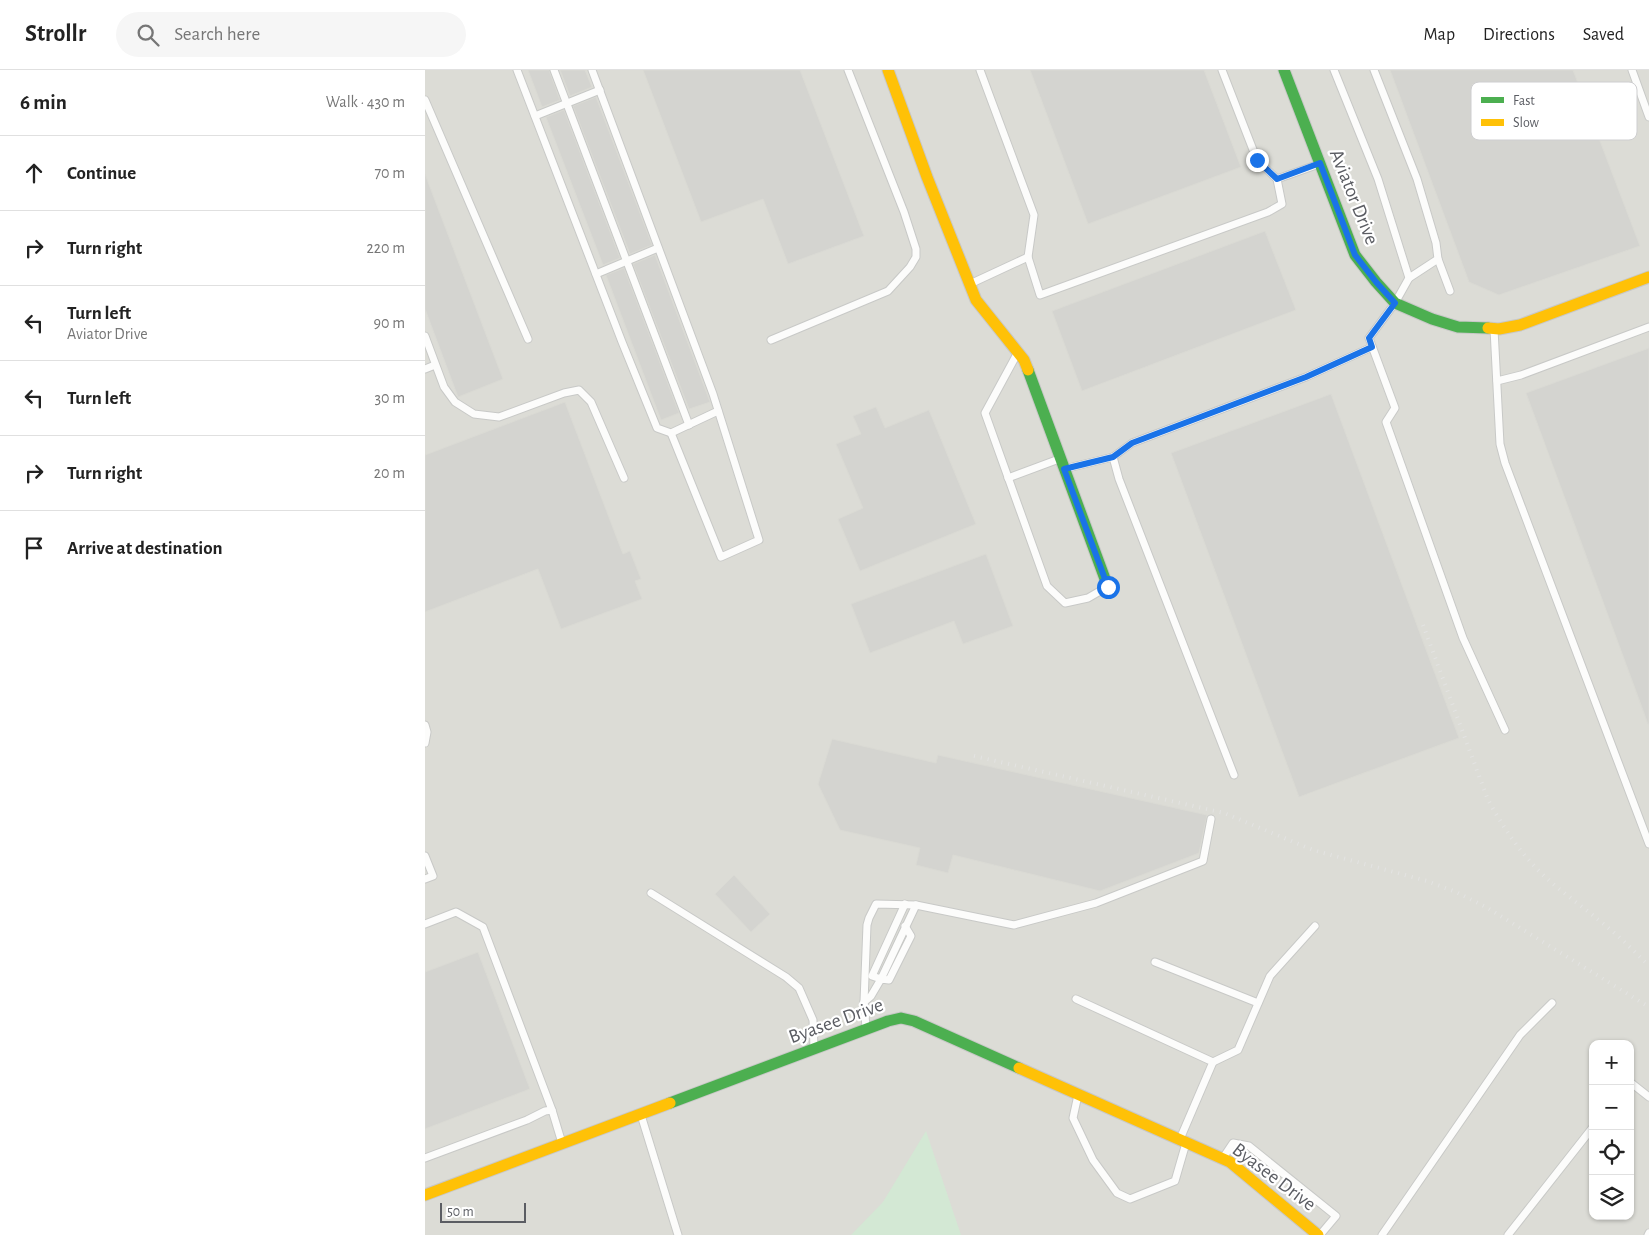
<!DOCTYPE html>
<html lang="en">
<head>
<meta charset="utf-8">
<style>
  :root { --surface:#fff; --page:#f6f6f6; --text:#222; --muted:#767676; --line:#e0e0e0 }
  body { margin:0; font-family:"Alegreya Sans",sans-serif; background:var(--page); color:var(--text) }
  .controls { position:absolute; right:15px; bottom:15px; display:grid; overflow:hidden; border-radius:10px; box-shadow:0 1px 4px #0004 }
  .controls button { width:45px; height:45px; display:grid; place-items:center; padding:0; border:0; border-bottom:1px solid var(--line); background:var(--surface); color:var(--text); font:25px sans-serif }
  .scale { position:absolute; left:15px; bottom:12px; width:86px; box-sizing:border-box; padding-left:5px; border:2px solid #5b5d63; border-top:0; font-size:14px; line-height:18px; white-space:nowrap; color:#5b5d63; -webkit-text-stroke:4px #fff; paint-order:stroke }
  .stop { position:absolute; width:15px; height:15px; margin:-11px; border:4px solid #1a73e8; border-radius:50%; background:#fff }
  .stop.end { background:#1a73e8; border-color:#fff; box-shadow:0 1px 5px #0008 }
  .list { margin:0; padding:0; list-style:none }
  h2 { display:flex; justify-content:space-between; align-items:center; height:65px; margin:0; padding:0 20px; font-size:21px }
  h2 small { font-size:16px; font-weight:400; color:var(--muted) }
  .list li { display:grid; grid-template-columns:32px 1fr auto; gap:15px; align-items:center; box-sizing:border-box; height:75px; padding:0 20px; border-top:1px solid var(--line) }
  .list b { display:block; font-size:19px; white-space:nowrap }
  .list p { margin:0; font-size:16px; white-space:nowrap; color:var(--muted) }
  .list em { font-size:16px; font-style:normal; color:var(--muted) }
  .icon { flex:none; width:28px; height:28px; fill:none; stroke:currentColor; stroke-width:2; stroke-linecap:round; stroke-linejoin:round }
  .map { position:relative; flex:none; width:1224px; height:1165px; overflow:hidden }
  header { display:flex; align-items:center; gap:30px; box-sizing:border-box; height:70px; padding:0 25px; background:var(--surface); border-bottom:1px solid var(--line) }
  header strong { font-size:24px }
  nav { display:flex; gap:28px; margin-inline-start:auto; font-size:18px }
  .search { width:350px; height:45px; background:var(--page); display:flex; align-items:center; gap:12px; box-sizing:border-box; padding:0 18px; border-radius:28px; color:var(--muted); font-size:19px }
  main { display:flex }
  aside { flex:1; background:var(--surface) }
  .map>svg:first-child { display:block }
</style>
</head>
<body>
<header>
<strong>Strollr</strong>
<div class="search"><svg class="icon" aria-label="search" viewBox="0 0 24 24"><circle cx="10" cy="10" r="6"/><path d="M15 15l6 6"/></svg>Search here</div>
<nav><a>Map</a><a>Directions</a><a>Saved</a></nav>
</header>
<main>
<aside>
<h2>6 min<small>Walk · 430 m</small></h2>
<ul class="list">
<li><svg class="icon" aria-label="ahead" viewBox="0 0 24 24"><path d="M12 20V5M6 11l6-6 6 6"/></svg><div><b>Continue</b></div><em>70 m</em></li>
<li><svg class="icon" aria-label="right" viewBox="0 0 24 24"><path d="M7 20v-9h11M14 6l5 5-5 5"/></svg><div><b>Turn right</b></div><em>220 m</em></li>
<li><svg class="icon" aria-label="left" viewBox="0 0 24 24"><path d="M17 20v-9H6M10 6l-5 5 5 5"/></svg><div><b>Turn left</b><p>Aviator Drive</p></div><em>90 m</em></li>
<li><svg class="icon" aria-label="left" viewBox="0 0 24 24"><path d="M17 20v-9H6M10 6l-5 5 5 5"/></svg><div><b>Turn left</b></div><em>30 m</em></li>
<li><svg class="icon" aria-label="right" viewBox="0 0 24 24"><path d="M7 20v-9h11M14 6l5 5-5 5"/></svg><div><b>Turn right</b></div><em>20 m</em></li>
<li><svg class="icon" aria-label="arrive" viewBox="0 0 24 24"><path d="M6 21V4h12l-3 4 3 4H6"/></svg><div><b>Arrive at destination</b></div></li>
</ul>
</aside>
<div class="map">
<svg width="1224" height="1165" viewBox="0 0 1224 1165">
  <rect width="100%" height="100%" fill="#ebebe5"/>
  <path fill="#dcdcd6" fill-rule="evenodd" d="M0,0H1224V1165H0ZM1168,974H1205V1146H1168Z"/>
  <path fill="#d3e8d4" d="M501,1061L536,1165H426L458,1132Z"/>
  <g fill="#d4d4d0" stroke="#dadad4">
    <path d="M103,0H124L135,30L117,37Z"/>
    <path d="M135,0H160L167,17L145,26Z"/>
    <path d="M218,0H375L439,166L363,194L338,129L276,152Z"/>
    <path d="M605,0H779L816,97L663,154Z"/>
    <path d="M965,0H1148L1215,176L1074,225L1044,212Z"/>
    <path d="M171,27L227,175L205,184L148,36Z"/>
    <path d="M139,40L195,188L178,195L122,50L121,47Z"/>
    <path d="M0,104L78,309L33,327L0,239Z"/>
    <path d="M840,161L871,240L657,321L627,241Z"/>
    <path d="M230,185L285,332L264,339L208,194Z"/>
    <path d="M199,198L254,343L236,350L181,205Z"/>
    <path d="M1224,278V654H1223L1101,323Z"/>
    <path d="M906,324L1034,668L874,727L746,383Z"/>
    <path d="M140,332L198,484L205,481L216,509L210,511L217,529L136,559L113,499L0,542V385Z"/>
    <path d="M451,337L460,358L504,340L551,454L435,501L413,449L438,438L411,374L436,364L428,346Z"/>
    <path d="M561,484L588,556L538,574L529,551L445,583L426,534Z"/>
    <path d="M407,669L511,693L513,685L782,745L774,783L675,821L528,785L523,803L491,795L495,778L415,760L393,714Z"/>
    <path d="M309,805L345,844L326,862L290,824Z"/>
    <path d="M53,882L105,1019L0,1059V902Z"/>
  </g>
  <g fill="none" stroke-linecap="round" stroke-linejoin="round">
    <g stroke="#c8c9c7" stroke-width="9">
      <g id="lane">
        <path d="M92,0L197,272L232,358L246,363L293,341"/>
        <path d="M129,0L264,355"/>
        <path d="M167,0L288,324L334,470L296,487L246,363"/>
        <path d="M555,0L609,145L603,187L615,225L843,142L857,134L852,109L832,90L797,0"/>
        <path d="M909,0L953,109L984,208"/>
        <path d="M949,0L992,109L1011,173L1013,189L984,208L970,233L944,268L970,338L961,352L1038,568L1080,660"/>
        <path d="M1207,0L1224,47"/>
        <path d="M0,30L103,269"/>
        <path d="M110,46L175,20"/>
        <path d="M852,109L894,94"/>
        <path d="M1013,189L1025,221"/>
        <path d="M171,204L233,178"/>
        <path d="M547,213L603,187"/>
        <path d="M1069,259L1075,374L1080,393L1224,774"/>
        <path d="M0,266L19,317L30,332L49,344L74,347L139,323L154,320L166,332L199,408"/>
        <path d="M346,270L463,221L485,197L491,187V179L479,142L423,0"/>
        <path d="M592,284L560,343L622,516L640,533L663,528L682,517"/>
        <path d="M0,299L10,295"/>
        <path d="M1072,311L1096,305L1224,257"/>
        <path d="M639,399L688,387"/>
        <path d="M583,408L634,389"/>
        <path d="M0,655L2,662L0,673"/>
        <path d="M809,705L694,409L688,387L707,373L881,307L947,277"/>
        <path d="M0,786L8,806L0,809"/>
        <path d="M226,823L361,907L374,918L388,950L389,978"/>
        <path d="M480,834L447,906L456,909L491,835"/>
        <path d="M0,854L31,842L58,857L127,1040"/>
        <path d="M730,892L833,933"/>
        <path d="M651,929L788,992L755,1069"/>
        <path d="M439,932L446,926L456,909L464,910L486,866L480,856"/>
        <path d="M441,958L439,932L442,855L444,848L451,834L491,835L589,855L671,833L778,791L786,749"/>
        <path d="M788,992L813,980L845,906L890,856"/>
        <path d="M1205,1012L1224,1027"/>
        <path d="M653,1025L648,1048L668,1090L692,1123L705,1129L750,1111L761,1073"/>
        <path d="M216,1045L253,1165"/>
        <path d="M0,1088L102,1050L120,1041L127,1040L137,1073"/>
        <path d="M798,1088L808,1073L824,1076L911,1146L895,1165"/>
        <path d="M957,1165L1095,965L1127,933"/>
        <path d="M1083,1165L1168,1057"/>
        <path d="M1223,1165L1224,1163"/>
      </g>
    </g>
    <g stroke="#c8c8c7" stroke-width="13">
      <g id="fast">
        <path d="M859,0L930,185L951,212L970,233L1007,249L1033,257L1063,258"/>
        <path d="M603,300L683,517"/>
        <path d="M245,1033L463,951L476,948L489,951L594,998"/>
      </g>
    </g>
    <g stroke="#c8c8c7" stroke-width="13">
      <g id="slow">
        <path d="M463,0L502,107L551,230L599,290L603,300"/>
        <path d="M1063,258L1074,259L1095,255L1224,207"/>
        <path d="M594,998L805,1092L893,1165"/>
        <path d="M0,1125L245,1033"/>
      </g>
    </g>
    <use href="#lane" stroke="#fcfcfb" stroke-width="7"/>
    <use href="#fast" stroke="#4caf50" stroke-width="11"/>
    <use href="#slow" stroke="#ffc107" stroke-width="11"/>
    <g stroke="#e3e3e2" stroke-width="4" stroke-dasharray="1 6" stroke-linecap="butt">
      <path d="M998,555L1063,730C1077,755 1093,780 1114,801C1133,820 1156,835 1176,852C1193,865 1209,881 1224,896"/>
      <path d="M549,686L799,743L888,780L1002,811L1031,822L1061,837L1224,937"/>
    </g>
  </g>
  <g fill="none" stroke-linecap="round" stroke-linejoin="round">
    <path stroke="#1a73e8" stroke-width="6" d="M683,517L639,399L688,387L707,373L881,307L947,277L944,268L970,233L951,212L930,185L895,93L852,109L832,90"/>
  </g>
  <g text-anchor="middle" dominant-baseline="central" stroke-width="4.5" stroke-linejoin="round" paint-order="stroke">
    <g font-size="20" fill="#5b5d63" stroke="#fff">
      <text transform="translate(929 127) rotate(68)">Aviator Drive</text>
      <text transform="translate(411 951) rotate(-20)">Byasee Drive</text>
      <text transform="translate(849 1107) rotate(37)">Byasee Drive</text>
    </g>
  </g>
  <rect x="1046" y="12" width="166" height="58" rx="8" fill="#fff" stroke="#ceced0" stroke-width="1"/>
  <rect x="1056" y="27" width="23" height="6" fill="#4caf50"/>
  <rect x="1056" y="49" width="23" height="7" fill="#ffc107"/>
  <g font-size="14" fill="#5b5d63">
    <text x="1088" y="35">Fast</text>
    <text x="1088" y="57">Slow</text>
  </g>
</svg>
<div class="controls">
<button>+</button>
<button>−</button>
<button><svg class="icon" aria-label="locate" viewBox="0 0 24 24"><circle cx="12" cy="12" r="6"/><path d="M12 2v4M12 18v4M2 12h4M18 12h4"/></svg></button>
<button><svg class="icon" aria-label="layers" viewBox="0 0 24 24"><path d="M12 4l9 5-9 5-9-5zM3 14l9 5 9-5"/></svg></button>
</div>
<div class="scale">50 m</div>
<div class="stop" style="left:683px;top:517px"></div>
<div class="stop end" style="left:832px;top:90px"></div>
</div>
</main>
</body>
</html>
